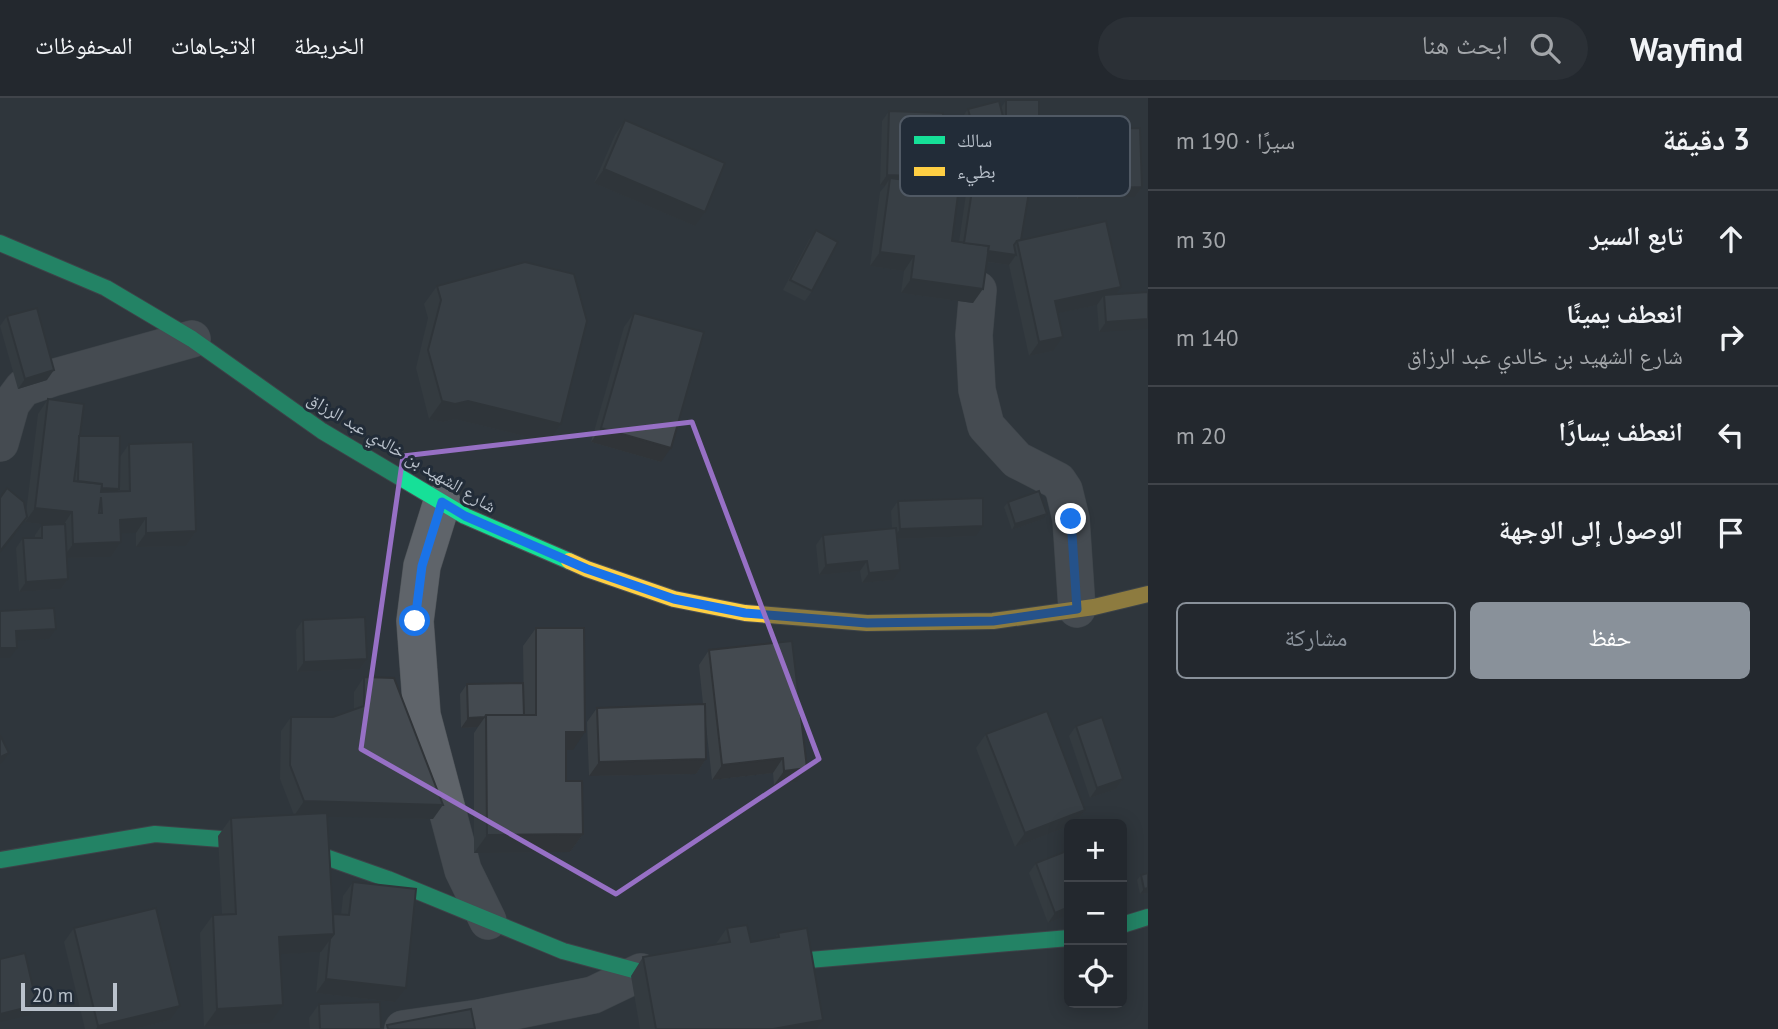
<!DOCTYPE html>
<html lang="ar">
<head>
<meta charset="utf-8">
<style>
  :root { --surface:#23282e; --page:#2b3036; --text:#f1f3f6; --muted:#a3a6aa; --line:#40444a; --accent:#89919a }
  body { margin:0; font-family:"PT Sans","Noto Naskh Arabic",sans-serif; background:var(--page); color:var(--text); direction:rtl }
  .controls { position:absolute; right:21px; bottom:21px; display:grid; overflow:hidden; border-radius:10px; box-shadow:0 4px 18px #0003 }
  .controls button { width:63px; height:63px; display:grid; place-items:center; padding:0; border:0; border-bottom:2px solid var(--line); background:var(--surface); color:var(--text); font:35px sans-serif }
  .scale { position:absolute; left:21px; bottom:18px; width:96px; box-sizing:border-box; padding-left:7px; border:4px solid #bac2cc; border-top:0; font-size:19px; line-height:24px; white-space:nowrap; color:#bac2cc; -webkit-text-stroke:5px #222c38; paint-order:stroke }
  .stop { position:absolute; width:21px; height:21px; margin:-16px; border:5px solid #1a73e8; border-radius:50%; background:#fff }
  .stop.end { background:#1a73e8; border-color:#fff; box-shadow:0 2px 7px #0008 }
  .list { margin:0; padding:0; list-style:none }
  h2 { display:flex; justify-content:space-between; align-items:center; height:91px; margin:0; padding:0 28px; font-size:30px }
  h2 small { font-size:23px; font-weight:400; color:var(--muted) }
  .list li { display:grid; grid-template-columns:46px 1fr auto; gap:21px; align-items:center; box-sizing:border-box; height:98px; padding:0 28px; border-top:2px solid var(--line) }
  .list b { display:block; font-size:26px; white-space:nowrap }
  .list p { margin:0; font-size:23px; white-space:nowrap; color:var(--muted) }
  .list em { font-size:23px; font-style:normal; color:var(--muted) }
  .actions { display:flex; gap:14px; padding:21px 28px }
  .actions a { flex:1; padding:16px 0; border:2px solid var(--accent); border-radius:10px; text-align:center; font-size:24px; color:var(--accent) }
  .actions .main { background:var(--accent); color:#fff }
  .icon { flex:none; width:38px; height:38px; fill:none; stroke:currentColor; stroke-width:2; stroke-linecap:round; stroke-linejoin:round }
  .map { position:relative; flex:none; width:1148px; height:931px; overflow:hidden; direction:ltr }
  header { display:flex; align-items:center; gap:42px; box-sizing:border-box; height:98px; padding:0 35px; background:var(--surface); border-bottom:2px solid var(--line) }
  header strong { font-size:33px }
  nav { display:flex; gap:38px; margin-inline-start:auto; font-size:24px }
  .search { width:490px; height:63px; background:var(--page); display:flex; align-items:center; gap:18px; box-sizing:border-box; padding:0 24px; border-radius:38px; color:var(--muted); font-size:26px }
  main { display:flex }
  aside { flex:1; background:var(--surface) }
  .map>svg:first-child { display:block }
</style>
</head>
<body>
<header>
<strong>Wayfind</strong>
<div class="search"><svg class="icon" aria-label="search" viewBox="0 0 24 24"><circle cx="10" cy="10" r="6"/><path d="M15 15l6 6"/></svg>ابحث هنا</div>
<nav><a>الخريطة</a><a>الاتجاهات</a><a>المحفوظات</a></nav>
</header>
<main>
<aside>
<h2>3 دقيقة<small>سيرًا · 190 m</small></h2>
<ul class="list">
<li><svg class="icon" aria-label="ahead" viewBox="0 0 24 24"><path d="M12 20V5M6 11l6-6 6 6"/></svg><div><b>تابع السير</b></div><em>30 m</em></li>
<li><svg class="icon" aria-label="right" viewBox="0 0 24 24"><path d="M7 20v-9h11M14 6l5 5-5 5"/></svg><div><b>انعطف يمينًا</b><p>شارع الشهيد بن خالدي عبد الرزاق</p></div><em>140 m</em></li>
<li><svg class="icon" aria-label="left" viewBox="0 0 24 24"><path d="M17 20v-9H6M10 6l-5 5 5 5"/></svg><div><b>انعطف يسارًا</b></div><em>20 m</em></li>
<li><svg class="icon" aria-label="arrive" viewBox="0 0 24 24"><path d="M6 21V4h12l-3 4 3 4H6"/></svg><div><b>الوصول إلى الوجهة</b></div></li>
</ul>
<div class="actions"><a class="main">حفظ</a><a>مشاركة</a></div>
</aside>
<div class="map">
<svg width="1148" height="931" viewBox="0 0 1148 931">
  <rect width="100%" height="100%" fill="#2f363d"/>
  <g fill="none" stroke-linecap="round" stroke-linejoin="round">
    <g stroke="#4d5257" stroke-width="38">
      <g id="street">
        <path d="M978,192L974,237L977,292L986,328L1017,362L1058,383L1064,392L1071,421L1077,511"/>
        <path d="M0,345L11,306L23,290L52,280L192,241"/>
        <path d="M442,404L422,468L415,523L422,617L463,772L488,823"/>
        <path d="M403,931L479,920L593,897L641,874"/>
      </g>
    </g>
    <g stroke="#4d5257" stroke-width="18">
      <g id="fast">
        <path d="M0,145L106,190L192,241L322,333L465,418L569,463"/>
        <path d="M0,762L155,736L234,742L300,750L388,781L563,853L641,874L687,871"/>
        <path d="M1122,827L1148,819"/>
        <path d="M761,866L1069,840"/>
      </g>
    </g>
    <g stroke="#4d5257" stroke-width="18">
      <path id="slow" d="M569,463L587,471L674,501L745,515L867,525L993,523L1094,509L1148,496"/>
    </g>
    <use href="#street" stroke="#5f646a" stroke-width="37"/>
    <use href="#fast" stroke="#16e098" stroke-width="16"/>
    <use href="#slow" stroke="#ffcf43" stroke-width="16"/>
  </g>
  <g fill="#3a4045">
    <path d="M1006,2L1039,51L1032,61H1000L999,51L971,59L961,21L968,11L1001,10Z"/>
    <path d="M889,13L942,79L937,86L952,143L959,144L966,96L973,86L1021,142L1116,196L1148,194L1099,234L1097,207L1058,215L1053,253L1029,258L1009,167L987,164L973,205L901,195L904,173L870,168L880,94L885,88L880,87L882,23Z"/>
    <path d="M625,22L695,128L594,85L615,37Z"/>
    <path d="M1082,32L1142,89L1135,99L1077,101L1075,42Z"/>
    <path d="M816,132L812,193L805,203L783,192L809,142Z"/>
    <path d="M437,188L561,326L549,344L455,321L443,324L429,321L416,270L428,220L424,206Z"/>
    <path d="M634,215L661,364L591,344L624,229Z"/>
    <path d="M7,218L47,282L18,291L0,228Z"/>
    <path d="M48,301L79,338L120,359L129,346L196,433L186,448L136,449V435H120L121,444L111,459L67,460L68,481L61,491L19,494L16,450L23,440H35V437L42,427H46L25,424V422L14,438L26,415L38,316Z"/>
    <path d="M898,403L976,438L897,441L893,482L862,485L860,473L819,477L816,447L823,437L892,430L891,413Z"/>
    <path d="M1008,404L1043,421L1012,432L1004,409Z"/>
    <path d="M303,522L367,561L360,571L297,574L296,532Z"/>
    <path d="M536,530L573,652H566V683L583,736L570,754L474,755V635L478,629L461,630L460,596L467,586L524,615L523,548Z"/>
    <path d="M792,543L797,684L774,687L773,675L712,682L706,627V661L696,676L589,678L587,624L597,610L703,606L699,567L709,552Z"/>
    <path d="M364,579L433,721L328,718L333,817H341L343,798L353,784L395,904L316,895L320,854L280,856L270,925L204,929L200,835L213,817L222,816L218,738L231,720L294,717L280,681L281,633L291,619H333L354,612V594Z"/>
    <path d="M1076,628L1123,681L1116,691L1090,700L1069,638Z"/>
    <path d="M986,636L1085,712L1075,726H1069V728L1015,749L976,650Z"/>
    <path d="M1069,752V817L1048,825L1029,775L1036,765Z"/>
    <path d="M1141,777L1148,795L1140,796L1137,782Z"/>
    <path d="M74,830L170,922L135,931H85L64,844Z"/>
    <path d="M727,830L751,844L775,840L778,835L823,922L817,931H640L631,878L643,859L715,847Z"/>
    <path d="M319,906L381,931H310L309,920Z"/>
  </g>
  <g fill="#303438">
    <path d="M1006,41L999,51L971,59L978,49Z"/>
    <path d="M1007,51H1039L1032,61H1000Z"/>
    <path d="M604,71L705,114L695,128L594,85Z"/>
    <path d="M887,77L942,79L935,89L890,80L885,88L880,87Z"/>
    <path d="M1142,89L1135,99L1077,101L1084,91Z"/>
    <path d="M963,149L1016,157L1009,167L956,159Z"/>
    <path d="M880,154L914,158L904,173L870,168Z"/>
    <path d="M911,181L983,191L973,205L901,195Z"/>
    <path d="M1121,189L1111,204L1104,197L1097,207L1045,218L1055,203Z"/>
    <path d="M1148,221V231L1099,234L1106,224Z"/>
    <path d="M1063,239L1053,253L1029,258L1039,244Z"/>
    <path d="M54,272L47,282L18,291L25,281Z"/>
    <path d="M442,303H468L561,326L549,344L455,321L443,324L429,321Z"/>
    <path d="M601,330L671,350L661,364L591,344Z"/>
    <path d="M78,388L119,391L112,401Z"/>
    <path d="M35,410L72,414L62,429L25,424Z"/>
    <path d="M1047,416L1043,421L1012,432L1015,426Z"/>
    <path d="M27,419L14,438L0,455V453Z"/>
    <path d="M146,420L136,435L110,436L120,422Z"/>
    <path d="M983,428L976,438L893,441L900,431Z"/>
    <path d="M196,433L186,448L136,449L146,435Z"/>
    <path d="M121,444L111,459L63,460L73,446Z"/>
    <path d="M867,463L860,473L819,477L826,467Z"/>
    <path d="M900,472L893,482L862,485L869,475Z"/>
    <path d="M68,481L61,491L19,494L26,484Z"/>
    <path d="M56,531L49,541L9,543L16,533Z"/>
    <path d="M0,550H17L10,560H0Z"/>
    <path d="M367,561L360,571L297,574L304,564Z"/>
    <path d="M485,619L478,629L461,630L468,620Z"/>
    <path d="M566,634H585L573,652H553Z"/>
    <path d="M9,655L2,665L0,666V659Z"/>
    <path d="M783,660L773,675L712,682L722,667Z"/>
    <path d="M706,661L696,676L589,678L599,664Z"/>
    <path d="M807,670L797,684L774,687L784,673Z"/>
    <path d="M1123,681L1116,691L1090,700L1097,690Z"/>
    <path d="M304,703L443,707L433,721L294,718Z"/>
    <path d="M1085,712L1075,726H1069V728L1015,749L1025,735Z"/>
    <path d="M583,736L570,754L474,755L487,737Z"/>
    <path d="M1148,790V795L1140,796L1144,791Z"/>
    <path d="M1069,809V817L1048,825L1055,815Z"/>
    <path d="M334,836L321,854L266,857L279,839Z"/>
    <path d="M326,881L406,890L395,904L316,895Z"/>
    <path d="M37,907L30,917L0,924V916Z"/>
    <path d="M283,907L270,925L204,929L217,911Z"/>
    <path d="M180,908L170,922L135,931H96L98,928Z"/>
    <path d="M823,922L817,931H773Z"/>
  </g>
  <g fill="#444a50" stroke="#303438" stroke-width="2" fill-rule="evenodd">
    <path d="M1006,2H1039V51H1007L1006,41L978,49L968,11L999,3L1006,30Z"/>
    <path d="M889,13L943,15L942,79L887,77Z"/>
    <path d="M625,22L725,65L705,114L604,71Z"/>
    <path d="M1140,30L1142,89L1084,91L1082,32Z"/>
    <path d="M890,80L959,89L952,143L989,148L983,191L911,181L914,158L880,154Z"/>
    <path d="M973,86L1029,94L1021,142L1017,143L1014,147L1016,157L988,153L989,148L964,145Z"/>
    <path d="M1106,123L1121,189L1055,203L1063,239L1039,244L1017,143Z"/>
    <path d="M816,132L838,144L812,193L790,182Z"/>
    <path d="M525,164L574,176L587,223L561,326L468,303L455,306L442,303L428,252L441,202L437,188Z"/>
    <path d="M1148,194V221L1106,224L1104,197Z"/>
    <path d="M37,210L54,272L25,281L7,218Z"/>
    <path d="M634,215L704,234L671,350L601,330Z"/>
    <path d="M48,301L84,306L74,383L102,386L101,394L130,393L129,346L193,344L196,433L146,435V420L120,422L121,444L73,446L72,414L35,410ZM101,399L102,415H99Z"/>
    <path d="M79,338H120L119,391L102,390V386L78,383Z"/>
    <path d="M7,390L24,404L27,419L0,453V400Z"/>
    <path d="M1039,393L1047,416L1015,426L1008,404Z"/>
    <path d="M983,400V428L900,431L898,403Z"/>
    <path d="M65,426L68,481L26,484L23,440H42V427Z"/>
    <path d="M896,430L900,472L869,475L867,463L826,467L823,437Z"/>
    <path d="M54,510L56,531L16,533L17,550H0V513Z"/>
    <path d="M365,519L367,561L304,564L303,522Z"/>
    <path d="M536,530H584L585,634H566V683H582L583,736L487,737L486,617H536Z"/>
    <path d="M792,543L807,670L784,673L783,660L722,667L709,552Z"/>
    <path d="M364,579L394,580L443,707L304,703L290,667L291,619H333L364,608Z"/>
    <path d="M523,585L524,617H486L485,619L468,620L467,586Z"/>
    <path d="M705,606L706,661L599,664L597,610Z"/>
    <path d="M1047,613L1085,712L1025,735L986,636Z"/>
    <path d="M1102,619L1123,681L1097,690L1076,628Z"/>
    <path d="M0,637L9,655L0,659Z"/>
    <path d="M327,715L334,836L279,839L283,907L217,911L213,817L236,816L231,720Z"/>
    <path d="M1069,752V809L1055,815L1036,765Z"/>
    <path d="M1148,775V790L1144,791L1141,777Z"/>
    <path d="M353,784L416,791L406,890L326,881L330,841L334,836L333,816L349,817Z"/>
    <path d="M156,810L180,908L98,928L74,830Z"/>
    <path d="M747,827L751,844L779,839L778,835L807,830L823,922L773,931H656L643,859L730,844L727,830Z"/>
    <path d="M25,855L37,907L0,916V861Z"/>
    <path d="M380,904L381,931H320L319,906Z"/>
    <path d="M471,911L475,931H388L387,927Z"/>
  </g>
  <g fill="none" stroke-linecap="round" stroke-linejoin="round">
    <path stroke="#1a73e8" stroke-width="9" d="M415,523L422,468L442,404L465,418L587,471L674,501L745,515L867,525L993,523L1077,511L1071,421"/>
  </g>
  <path d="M0 0H1148V931H0ZM692,324L819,661L616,796L361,651L403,358Z" fill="#2f363d" fill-opacity=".55" fill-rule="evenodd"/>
  <path fill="none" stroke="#9770c5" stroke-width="5" stroke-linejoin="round" d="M692,324L819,661L616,796L361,651L403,358Z"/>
  <g text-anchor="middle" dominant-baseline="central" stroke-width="6" stroke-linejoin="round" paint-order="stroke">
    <g font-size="18" fill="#bac2cc" stroke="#222c38">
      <text transform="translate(402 354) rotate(31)">شارع الشهيد بن خالدي عبد الرزاق</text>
    </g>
  </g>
  <rect x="900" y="18" width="230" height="80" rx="10" fill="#222c38" stroke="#505964" stroke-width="2"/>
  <rect x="914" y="38" width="31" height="8" fill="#16e098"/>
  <rect x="914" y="69" width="31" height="9" fill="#ffcf43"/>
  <g font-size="19" fill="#bac2cc">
    <text x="957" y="49">سالك</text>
    <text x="957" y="80">بطيء</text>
  </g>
</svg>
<div class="controls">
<button>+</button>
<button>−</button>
<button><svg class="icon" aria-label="locate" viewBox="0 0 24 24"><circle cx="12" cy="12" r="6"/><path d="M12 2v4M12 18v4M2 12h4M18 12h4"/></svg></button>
</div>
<div class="scale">20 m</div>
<div class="stop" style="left:415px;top:523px"></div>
<div class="stop end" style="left:1071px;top:421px"></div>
</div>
</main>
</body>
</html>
